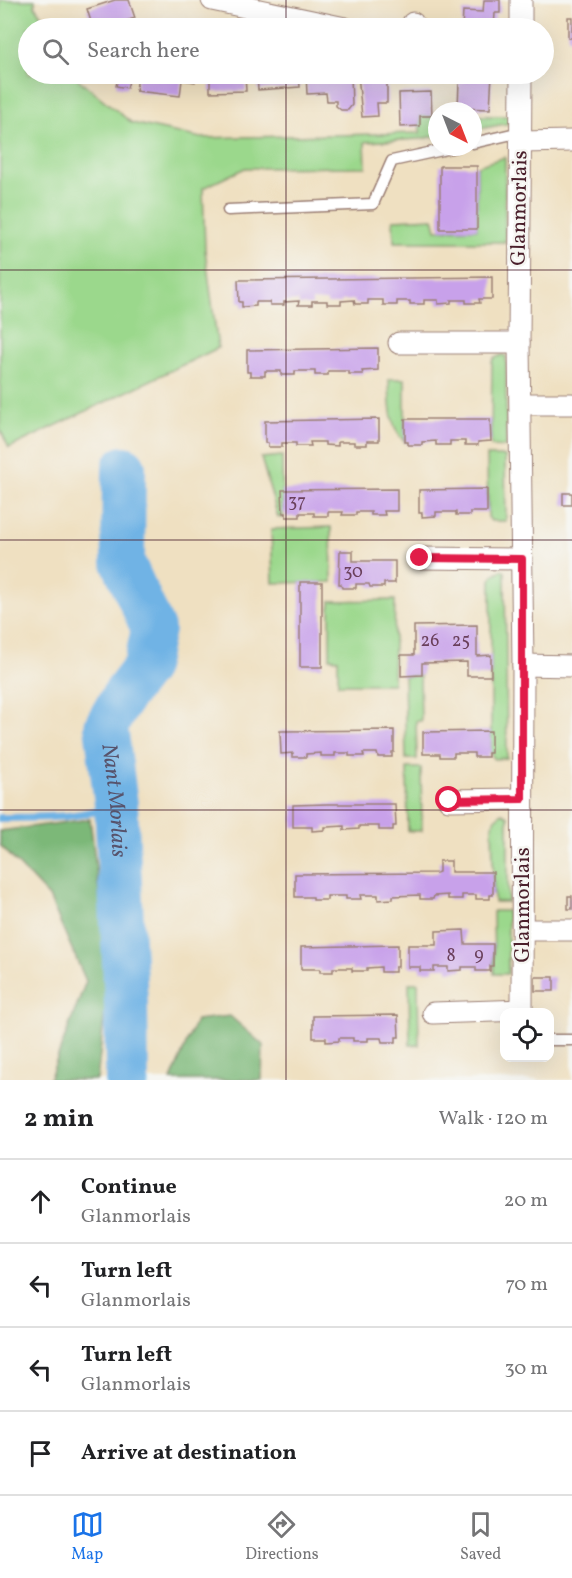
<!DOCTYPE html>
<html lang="en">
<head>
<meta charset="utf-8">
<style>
  :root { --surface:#fff; --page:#f2f2f2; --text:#202124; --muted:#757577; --line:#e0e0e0; --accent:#1a73e8 }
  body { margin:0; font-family:Vollkorn,serif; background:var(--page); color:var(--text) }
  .controls { position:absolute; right:18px; bottom:18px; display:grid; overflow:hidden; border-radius:12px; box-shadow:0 6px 24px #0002 }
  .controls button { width:54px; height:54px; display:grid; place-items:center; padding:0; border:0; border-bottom:2px solid var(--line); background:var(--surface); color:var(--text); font:30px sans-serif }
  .compass { position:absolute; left:428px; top:102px; width:54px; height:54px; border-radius:50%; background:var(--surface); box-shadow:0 6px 24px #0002; rotate:138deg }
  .stop { position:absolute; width:18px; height:18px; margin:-14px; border:4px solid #e11d48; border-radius:50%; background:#fff }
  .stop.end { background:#e11d48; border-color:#fff; box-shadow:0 2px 6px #0008 }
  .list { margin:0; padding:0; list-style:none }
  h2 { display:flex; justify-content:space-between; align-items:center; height:78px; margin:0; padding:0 24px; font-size:26px }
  h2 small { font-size:20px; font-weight:400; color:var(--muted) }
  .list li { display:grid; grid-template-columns:39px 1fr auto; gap:18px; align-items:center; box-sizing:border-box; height:84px; padding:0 24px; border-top:2px solid var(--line) }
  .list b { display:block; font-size:22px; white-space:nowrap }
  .list p { margin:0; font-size:20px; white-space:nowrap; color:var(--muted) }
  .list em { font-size:20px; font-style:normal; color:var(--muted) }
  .icon { flex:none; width:33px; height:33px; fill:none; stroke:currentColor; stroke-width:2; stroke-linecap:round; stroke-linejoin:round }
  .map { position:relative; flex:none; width:572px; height:1080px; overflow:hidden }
  .search { position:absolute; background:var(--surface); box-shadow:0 6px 24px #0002; left:18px; right:18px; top:18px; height:66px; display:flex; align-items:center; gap:15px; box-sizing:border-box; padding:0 21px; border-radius:33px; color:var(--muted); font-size:22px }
  .sheet { height:414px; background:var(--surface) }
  nav { display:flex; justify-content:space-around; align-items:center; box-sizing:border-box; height:84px; border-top:2px solid var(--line); background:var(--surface); font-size:16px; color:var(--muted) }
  nav a { display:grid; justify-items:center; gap:3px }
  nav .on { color:var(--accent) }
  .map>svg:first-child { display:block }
</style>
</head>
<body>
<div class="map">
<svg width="572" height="1080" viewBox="0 0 572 1080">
  <rect width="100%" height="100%" fill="#f6f6f2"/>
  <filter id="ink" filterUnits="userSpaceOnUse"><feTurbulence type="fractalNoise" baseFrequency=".0167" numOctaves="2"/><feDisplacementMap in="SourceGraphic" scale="12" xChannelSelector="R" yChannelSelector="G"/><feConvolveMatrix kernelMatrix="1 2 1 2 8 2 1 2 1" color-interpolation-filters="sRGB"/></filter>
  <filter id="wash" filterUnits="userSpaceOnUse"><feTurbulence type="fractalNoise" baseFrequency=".008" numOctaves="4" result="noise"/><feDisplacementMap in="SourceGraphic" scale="24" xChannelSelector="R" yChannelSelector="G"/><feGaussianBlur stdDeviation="1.35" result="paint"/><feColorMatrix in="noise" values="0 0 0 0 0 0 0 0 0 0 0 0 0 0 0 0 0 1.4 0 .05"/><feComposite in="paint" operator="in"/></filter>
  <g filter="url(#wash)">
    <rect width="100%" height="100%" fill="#efe0c1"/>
    <g fill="#9bd88c" stroke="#727c5c" stroke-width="1.5">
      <path d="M0,0H35V6L49,28H28V74H75L79,80L132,123L201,138L420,133V116H437V136L420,139L365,142L366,167L245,168L203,188L205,250L218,348L9,448L0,429Z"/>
      <path d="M473,116H511V123L473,130Z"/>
      <path d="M505,157V242H394L393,220L433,218L436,230L477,229V166Z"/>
      <path d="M502,355L506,356V447L491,446V441L492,362L494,358Z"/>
      <path d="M389,379H405V442C388,427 390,399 389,379Z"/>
      <path d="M282,456L283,518L278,517L261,458Z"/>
      <path d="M487,456H505L506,521H491L488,517Z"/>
      <path d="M331,527L332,582L273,583L271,529Z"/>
      <path d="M502,570L505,572L507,758L494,759L491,753V580L493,575Z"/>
      <path d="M395,600L393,684H338V659L330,658V601Z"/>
      <path d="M404,676H420L421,721H416L417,759H406Z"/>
      <path d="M407,768H421L422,831H408Z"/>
      <path d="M502,813L508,816V902H494L492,826L495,819Z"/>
      <path d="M493,911H508V974H494Z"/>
      <path d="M409,983H418L419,1045H410Z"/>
    </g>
    <g fill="#7cb878" stroke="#636c52" stroke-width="1.5">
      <path d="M90,819L109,975L97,1080H49L86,981L49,897L0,845V831Z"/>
      <path d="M230,1016L263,1045L262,1080H171L196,1020Z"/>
    </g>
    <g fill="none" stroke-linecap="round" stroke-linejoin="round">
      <path stroke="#6fb3e5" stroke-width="8" d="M0,818C38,817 80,820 116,804"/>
      <path stroke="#6fb3e5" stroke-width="44" id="s1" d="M124,468L123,562L153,629L145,667L123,696L106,726L116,804L126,1001L127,1080"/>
    </g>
    <g id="blocks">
      <g fill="#c8a1ea">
        <path d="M115,0H129L135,18L117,24L118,28H93L87,9Z"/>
        <path d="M484,0H500V13H495L494,28H462L463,11L483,12Z"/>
        <rect x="568" y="17" width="4" height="21"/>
        <path d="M119,74H131L127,88L116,86Z"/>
        <path d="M138,74H196L195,82L182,80L180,96L136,91Z"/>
        <path d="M210,74H245L246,91L210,92Z"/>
        <path d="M257,74H299L300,87L258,90Z"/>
        <path d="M306,74H351L352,105L348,110H341L336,106V101H327L326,93L307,94Z"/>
        <path d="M358,74H387V103H377L378,116L362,117Z"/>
        <path d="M463,74H492L490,109L458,108L459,81L463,82Z"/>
        <path d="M431,92L432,116H420V126L400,127L399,93Z"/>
        <rect x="440" y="166" width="37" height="63"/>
        <path d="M492,277V299H479L480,303H466V300H451V303L438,304V300H424V304H410V301H397V305H383V300H368V304H355L354,300L341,301V304H327V301H312V305H298L299,301L284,302V305H270V302H256V306L242,307V302H239L238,280Z"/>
        <path d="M378,348V370L362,371L363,374H349V371H328V375H315V371H295V375H281V371H265V376H250V372H247V350Z"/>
        <path d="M379,419V441H367V445H354V442H338V446L325,445V442H310L311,446H296V443H282V447H268V443H265V421Z"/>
        <path d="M405,419H490L491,441L478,442V445H465V441H450V445H436V441L422,442V445H408V442H405Z"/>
        <path d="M397,489V511H384L385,515H371V512H356V515H342L343,512H328V516H314V513H300V517H286V513H283L282,490Z"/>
        <path d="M487,489V512H470V515H456V512H436V516L422,517V513H419V490Z"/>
        <rect x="563" y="493" width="9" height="12"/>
        <path d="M340,551H353V561H395V583H384V587H370L369,584H356V588H342L341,584H339Z"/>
        <rect x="300" y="582" width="22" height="85"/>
        <path d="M477,625V656L491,655V676H467V662L422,663V675L401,676V655H414V626Z"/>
        <path d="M394,730V752H392V757H378L377,753H363L364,756H349V753H335V756H321V753L306,754V757H293V753L281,754L280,731Z"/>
        <path d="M491,731V753H488V757H474V753H454V757H440V754H423V732Z"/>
        <path d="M327,804H395L396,826H393V830H379V826H359V829L344,830V826L328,827H325V830L312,831V827H293V805Z"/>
        <path d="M439,861H451V872H493V895H490V899H476V895H462V899H448V895L434,896L433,899H420V895L393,896V899L378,900V895H360L361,899H346V896H327V900H313V897H295V874L436,873L439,872Z"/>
        <rect x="568" y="896" width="4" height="13"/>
        <path d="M464,930L465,944H493V966H490V971H476V967H462V970L448,971V967H434V971H420V967H408V945H436V931Z"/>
        <path d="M398,945V967H395V972H381V967L367,968V971H352V968H333V972H320V969H301V947Z"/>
        <rect x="535" y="977" width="19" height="14"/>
        <path d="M398,1015L399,1037H396V1042H382L381,1038H368V1041H353V1038H339V1041L326,1042V1038H313V1016Z"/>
      </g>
    </g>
  </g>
  <g filter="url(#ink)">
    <use href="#blocks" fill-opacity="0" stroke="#9c8076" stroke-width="1.5"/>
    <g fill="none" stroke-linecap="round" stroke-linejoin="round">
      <g stroke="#9c8076" stroke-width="13">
        <g id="lane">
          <path d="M473,143L521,132"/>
          <path d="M228,210L373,204L392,161L456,147"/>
          <path d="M550,1040H572"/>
        </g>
      </g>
      <g stroke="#9c8076" stroke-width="23">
        <g id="street">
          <path d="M212,0L345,28"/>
          <path d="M521,0V28"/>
          <path d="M413,28V23"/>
          <path d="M521,74L519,343L523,665L522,1012"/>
          <path d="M521,142L572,141"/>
          <path d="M399,343H519"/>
          <path d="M521,404H572"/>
          <path d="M420,558L522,559"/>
          <path d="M523,665L572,666"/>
          <path d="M449,800L522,799"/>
          <path d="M523,930H572"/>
          <path d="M433,1013L522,1010"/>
        </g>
      </g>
      <use href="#lane" stroke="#fff" stroke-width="10"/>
      <use href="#street" stroke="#fff" stroke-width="21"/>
    </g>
  </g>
  <g fill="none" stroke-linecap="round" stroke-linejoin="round" filter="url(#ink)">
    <path stroke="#e11d48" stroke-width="8" d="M420,558L522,559V799L449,800"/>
  </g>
  <path fill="none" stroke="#4a1f2b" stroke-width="1.5" stroke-opacity="0.55" d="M286,0V28M286,74V1080M0,270H572M0,540H572M0,810H572"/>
  <g text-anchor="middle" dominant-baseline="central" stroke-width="5" stroke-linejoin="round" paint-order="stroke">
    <g font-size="18" fill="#6a405b">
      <text x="297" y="502">37</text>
      <text x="353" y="572">30</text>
      <text x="430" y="641">26</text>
      <text x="461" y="641">25</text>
      <text x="479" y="955">9</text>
      <text x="451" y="956">8</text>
    </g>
    <g font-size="21" fill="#4a1f2b" stroke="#f6f6f2">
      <text transform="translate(520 208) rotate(-89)">Glanmorlais</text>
      <text transform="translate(523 905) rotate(-90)">Glanmorlais</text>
    </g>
    <g font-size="22" font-style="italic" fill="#57536c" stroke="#f6f6f2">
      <text stroke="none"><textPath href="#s1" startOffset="352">Nant Morlais</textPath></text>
    </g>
  </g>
</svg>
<div class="controls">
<button><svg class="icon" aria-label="locate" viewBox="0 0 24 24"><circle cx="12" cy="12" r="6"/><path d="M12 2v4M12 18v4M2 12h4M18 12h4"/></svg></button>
</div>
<svg class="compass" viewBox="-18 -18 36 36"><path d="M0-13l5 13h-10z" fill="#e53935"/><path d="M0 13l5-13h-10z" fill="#757577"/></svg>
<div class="stop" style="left:449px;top:800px"></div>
<div class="stop end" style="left:420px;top:558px"></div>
<div class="search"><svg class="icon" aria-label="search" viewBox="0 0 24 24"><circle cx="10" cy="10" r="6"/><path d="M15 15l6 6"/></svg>Search here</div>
</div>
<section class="sheet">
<h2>2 min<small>Walk · 120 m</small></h2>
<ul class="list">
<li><svg class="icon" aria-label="ahead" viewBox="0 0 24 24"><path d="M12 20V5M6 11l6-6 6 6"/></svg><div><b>Continue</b><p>Glanmorlais</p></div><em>20 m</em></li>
<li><svg class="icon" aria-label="left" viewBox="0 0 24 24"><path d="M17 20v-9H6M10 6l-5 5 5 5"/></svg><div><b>Turn left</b><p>Glanmorlais</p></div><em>70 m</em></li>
<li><svg class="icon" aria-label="left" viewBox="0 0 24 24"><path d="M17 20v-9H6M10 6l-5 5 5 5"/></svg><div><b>Turn left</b><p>Glanmorlais</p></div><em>30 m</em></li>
<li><svg class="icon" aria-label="arrive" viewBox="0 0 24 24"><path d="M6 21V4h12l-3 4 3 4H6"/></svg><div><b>Arrive at destination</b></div></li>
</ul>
</section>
<nav>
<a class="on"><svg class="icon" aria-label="map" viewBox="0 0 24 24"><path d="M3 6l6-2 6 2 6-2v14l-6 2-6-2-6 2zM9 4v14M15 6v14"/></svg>Map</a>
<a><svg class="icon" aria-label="directions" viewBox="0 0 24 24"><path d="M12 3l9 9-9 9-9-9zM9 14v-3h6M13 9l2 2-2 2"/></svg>Directions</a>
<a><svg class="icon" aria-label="saved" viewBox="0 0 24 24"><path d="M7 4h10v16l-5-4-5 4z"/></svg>Saved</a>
</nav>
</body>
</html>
